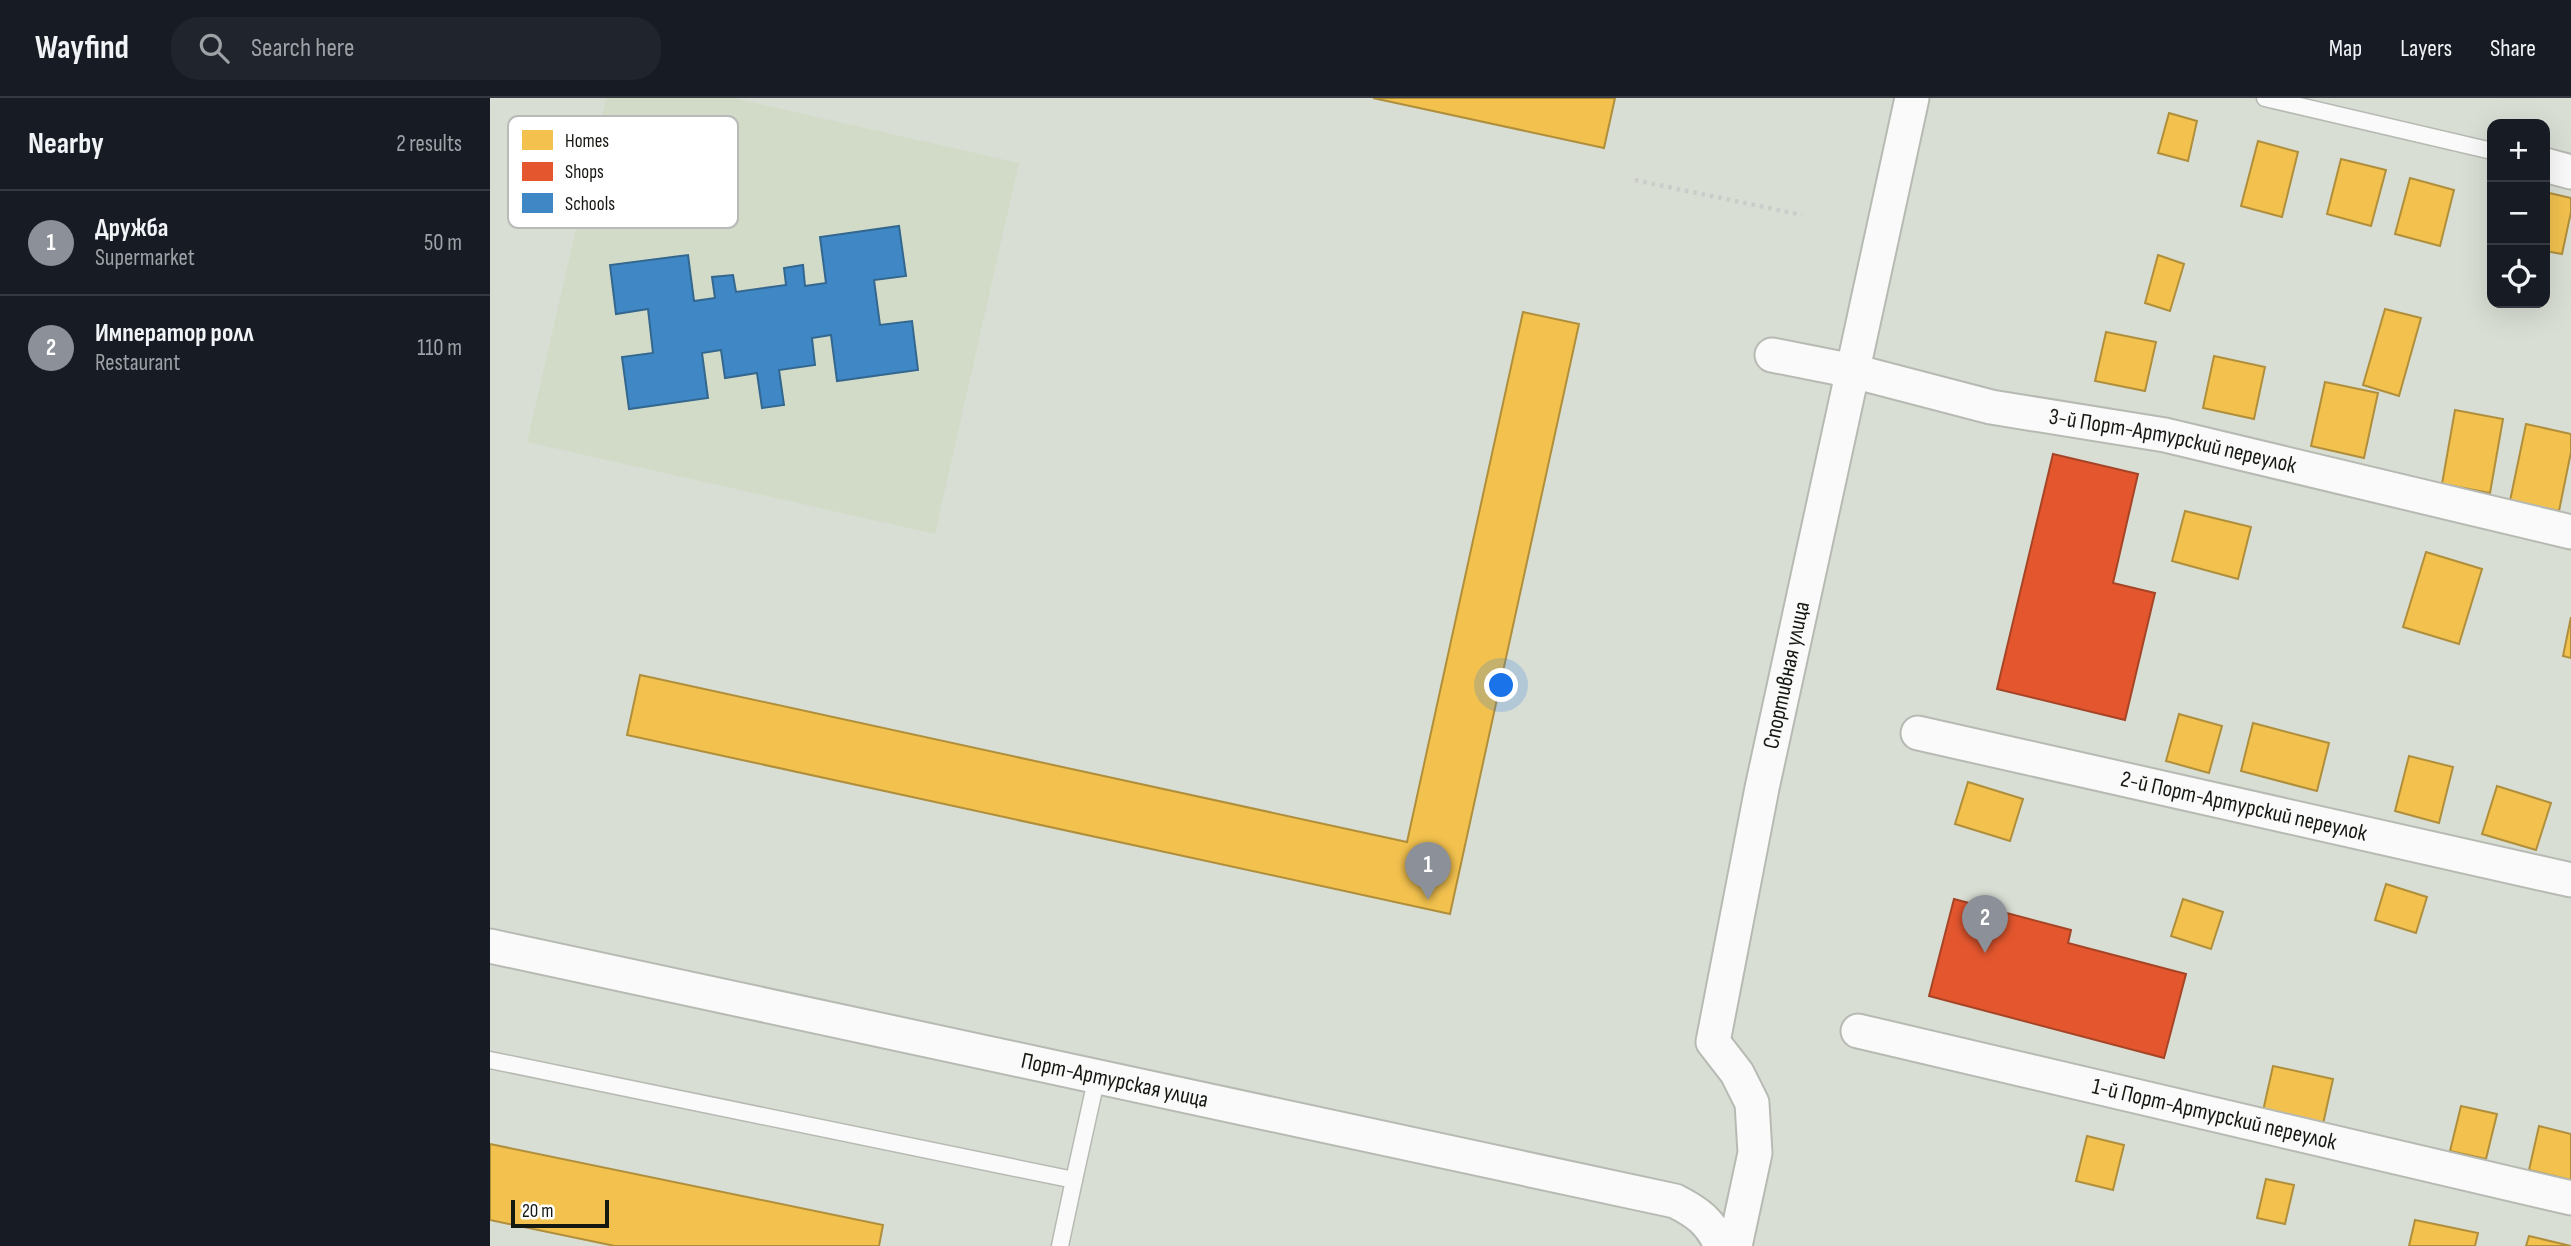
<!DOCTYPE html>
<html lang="en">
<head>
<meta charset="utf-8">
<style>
  :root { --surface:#171b24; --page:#20242c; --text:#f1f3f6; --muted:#9ea1a6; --line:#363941; --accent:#8c9099 }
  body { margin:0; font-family:"Sofia Sans Condensed",sans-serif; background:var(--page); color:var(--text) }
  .controls { position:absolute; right:21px; top:21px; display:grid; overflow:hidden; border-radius:14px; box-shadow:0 7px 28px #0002 }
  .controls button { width:63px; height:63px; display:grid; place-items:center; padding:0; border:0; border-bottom:2px solid var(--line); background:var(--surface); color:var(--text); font:35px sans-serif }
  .scale { position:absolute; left:21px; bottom:18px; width:98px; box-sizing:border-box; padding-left:7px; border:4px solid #161912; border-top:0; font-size:19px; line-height:24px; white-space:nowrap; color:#161912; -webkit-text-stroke:5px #fff; paint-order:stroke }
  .you { position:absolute; left:1012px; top:588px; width:24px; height:24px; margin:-18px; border:5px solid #fff; border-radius:50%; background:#1a73e8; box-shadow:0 0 0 10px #1a73e833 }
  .badge { display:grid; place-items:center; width:46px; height:46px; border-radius:50%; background:var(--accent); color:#fff; font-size:23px; font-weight:700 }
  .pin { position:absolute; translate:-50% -58px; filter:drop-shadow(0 2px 4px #0008) }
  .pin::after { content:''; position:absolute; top:37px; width:24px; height:21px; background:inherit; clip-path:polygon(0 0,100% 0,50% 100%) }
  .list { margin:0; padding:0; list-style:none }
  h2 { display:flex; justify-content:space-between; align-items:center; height:91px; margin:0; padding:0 28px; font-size:30px }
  h2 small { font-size:23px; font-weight:400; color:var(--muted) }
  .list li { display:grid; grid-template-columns:46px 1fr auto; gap:21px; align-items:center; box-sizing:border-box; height:105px; padding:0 28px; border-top:2px solid var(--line) }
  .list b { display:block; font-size:26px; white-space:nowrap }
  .list p { margin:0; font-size:23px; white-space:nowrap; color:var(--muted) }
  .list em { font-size:23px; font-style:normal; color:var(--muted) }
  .icon { flex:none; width:38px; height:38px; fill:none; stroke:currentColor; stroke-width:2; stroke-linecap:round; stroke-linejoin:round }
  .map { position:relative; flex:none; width:2081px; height:1148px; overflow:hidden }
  header { display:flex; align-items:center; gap:42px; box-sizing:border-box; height:98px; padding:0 35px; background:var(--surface); border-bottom:2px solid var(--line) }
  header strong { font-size:33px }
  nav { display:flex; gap:38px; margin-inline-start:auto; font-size:24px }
  .search { width:490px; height:63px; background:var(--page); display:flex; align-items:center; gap:18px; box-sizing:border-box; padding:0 24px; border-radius:28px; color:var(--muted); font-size:26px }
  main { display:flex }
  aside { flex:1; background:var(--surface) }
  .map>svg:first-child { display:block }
</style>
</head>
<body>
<header>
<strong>Wayfind</strong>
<div class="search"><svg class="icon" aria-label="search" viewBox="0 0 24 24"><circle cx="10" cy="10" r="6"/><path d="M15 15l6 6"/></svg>Search here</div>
<nav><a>Map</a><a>Layers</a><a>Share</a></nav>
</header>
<main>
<aside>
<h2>Nearby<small>2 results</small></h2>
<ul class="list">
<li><span class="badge">1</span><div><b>Дружба</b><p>Supermarket</p></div><em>50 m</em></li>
<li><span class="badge">2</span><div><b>Император ролл</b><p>Restaurant</p></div><em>110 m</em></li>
</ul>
</aside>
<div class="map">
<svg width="2081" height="1148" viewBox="0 0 2081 1148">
  <rect width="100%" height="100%" fill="#d9ded4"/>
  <path fill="#d2dbc8" d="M116,0H244L529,65L445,436L37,344Z"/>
  <g fill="#f2c14e" stroke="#b08f3c" stroke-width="2">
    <path d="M883,0H1125L1114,50Z"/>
    <path d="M1679,15L1707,23L1698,63L1668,55Z"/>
    <path d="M1768,43L1808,54L1792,119L1751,108Z"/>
    <path d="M1851,61L1896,72L1881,128L1837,116Z"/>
    <path d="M1920,80L1964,92L1950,148L1905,136Z"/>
    <path d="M2055,94L2081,100V114L2072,156L2055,153Z"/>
    <path d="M1668,157L1694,166L1680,213L1655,205Z"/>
    <path d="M1895,211L1931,220L1909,298L1873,287Z"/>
    <path d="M1033,214L1089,226L960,816L137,637L150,577L917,744Z"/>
    <path d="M1616,234L1666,244L1655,293L1605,283Z"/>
    <path d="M1724,258L1775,269L1764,321L1713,310Z"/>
    <path d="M1835,284L1888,295L1874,360L1821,348Z"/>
    <path d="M1965,312L2013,321L2000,395L1952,386Z"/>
    <path d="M2036,326L2081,336V354L2069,413L2020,403Z"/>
    <path d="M1695,413L1761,429L1748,481L1682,463Z"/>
    <path d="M1936,454L1992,471L1969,546L1913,529Z"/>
    <path d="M2081,519V560L2073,558Z"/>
    <path d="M1689,616L1732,628L1719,675L1676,663Z"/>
    <path d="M1763,625L1839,645L1827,693L1751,673Z"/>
    <path d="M1919,658L1963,669L1949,725L1905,713Z"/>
    <path d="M1478,684L1533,701L1520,743L1465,726Z"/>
    <path d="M2007,688L2061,705L2046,752L1992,736Z"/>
    <path d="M1896,786L1937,799L1926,835L1885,822Z"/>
    <path d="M1693,801L1733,814L1721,851L1681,838Z"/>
    <path d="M1783,968L1843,981L1833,1026L1773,1013Z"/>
    <path d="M1971,1008L2007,1016L1996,1061L1960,1053Z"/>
    <path d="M2049,1028L2081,1036V1082L2039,1072Z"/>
    <path d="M1597,1038L1634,1047L1623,1092L1586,1083Z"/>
    <path d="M0,1046L393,1127L389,1148H125L0,1122Z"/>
    <path d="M1776,1081L1804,1087L1795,1126L1767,1120Z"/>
    <path d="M1925,1122L1988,1135L1985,1148H1919Z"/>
    <path d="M2039,1138L2081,1148H2036Z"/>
  </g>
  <g fill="#e4572e" stroke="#a64426" stroke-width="2">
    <path d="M1563,356L1648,376L1623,485L1665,495L1635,622L1507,591Z"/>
    <path d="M1464,801L1581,832L1578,845L1696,876L1674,960L1439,898Z"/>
  </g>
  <path fill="#3f88c5" stroke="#33678f" stroke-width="2" d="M409,128L416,178L384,182L390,227L422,223L428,272L347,283L341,237L322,240L325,267L289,272L294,307L272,310L267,275L235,280L231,252L212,255L218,300L139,311L132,259L163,255L158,211L126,216L120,167L198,157L204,203L225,200L222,179L243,177L246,194L296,187L294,170L313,167L315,188L336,185L330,139Z"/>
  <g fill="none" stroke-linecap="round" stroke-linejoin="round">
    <g stroke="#b7bab3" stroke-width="19">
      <g id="service">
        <path d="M1775,0L2002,53"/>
        <path d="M0,962L584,1082L570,1148"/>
        <path d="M584,1082L607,978"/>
      </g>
    </g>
    <g stroke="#b7bab3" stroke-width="37">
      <g id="minor">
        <path d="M2055,67L2081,74"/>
        <path id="s1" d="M1282,257L1363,273L1501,309L1675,337L2081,434"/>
        <path id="s2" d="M1428,635L2081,782"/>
        <path id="s3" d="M0,848L1185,1103C1207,1114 1221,1124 1231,1148"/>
        <path id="s4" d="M1368,933L2081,1100"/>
        <path id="s5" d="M1245,1148L1265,1055L1262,1005L1247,975L1223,944L1272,690L1422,0"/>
      </g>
    </g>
    <path stroke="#cbccca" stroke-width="4.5" stroke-dasharray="3.5 5" stroke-linecap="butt" d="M1145,82L1312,117"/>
    <use href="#service" stroke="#f9faf9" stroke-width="16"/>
    <use href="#minor" stroke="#f9faf9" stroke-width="33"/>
  </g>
  <g text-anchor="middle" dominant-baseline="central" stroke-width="7" stroke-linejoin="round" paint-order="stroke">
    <g font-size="23" fill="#161912" stroke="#fff">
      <text stroke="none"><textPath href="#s1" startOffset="410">3-й Порт-Артурский переулок</textPath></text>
      <text stroke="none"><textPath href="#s5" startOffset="592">Спортивная улица</textPath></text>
      <text stroke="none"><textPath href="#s2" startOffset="334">2-й Порт-Артурский переулок</textPath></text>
      <text stroke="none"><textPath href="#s3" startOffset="639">Порт-Артурская улица</textPath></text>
      <text stroke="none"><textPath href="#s4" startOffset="366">1-й Порт-Артурский переулок</textPath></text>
    </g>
  </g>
  <rect x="18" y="18" width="230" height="112" rx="10" fill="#fff" stroke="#b9bab8" stroke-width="2"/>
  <rect x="32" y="32" width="31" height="20" fill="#f2c14e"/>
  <rect x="32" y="64" width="31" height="19" fill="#e4572e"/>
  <rect x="32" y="95" width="31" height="20" fill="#3f88c5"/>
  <g font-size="19" fill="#161912">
    <text x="75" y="49">Homes</text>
    <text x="75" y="80">Shops</text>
    <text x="75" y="112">Schools</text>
  </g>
</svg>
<div class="controls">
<button>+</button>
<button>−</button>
<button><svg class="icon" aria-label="locate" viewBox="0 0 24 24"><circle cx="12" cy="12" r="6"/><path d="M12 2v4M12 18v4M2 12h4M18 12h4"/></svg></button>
</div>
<div class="scale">20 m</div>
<div class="you"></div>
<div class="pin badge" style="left:938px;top:802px">1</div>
<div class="pin badge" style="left:1495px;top:855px">2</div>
</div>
</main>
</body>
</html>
